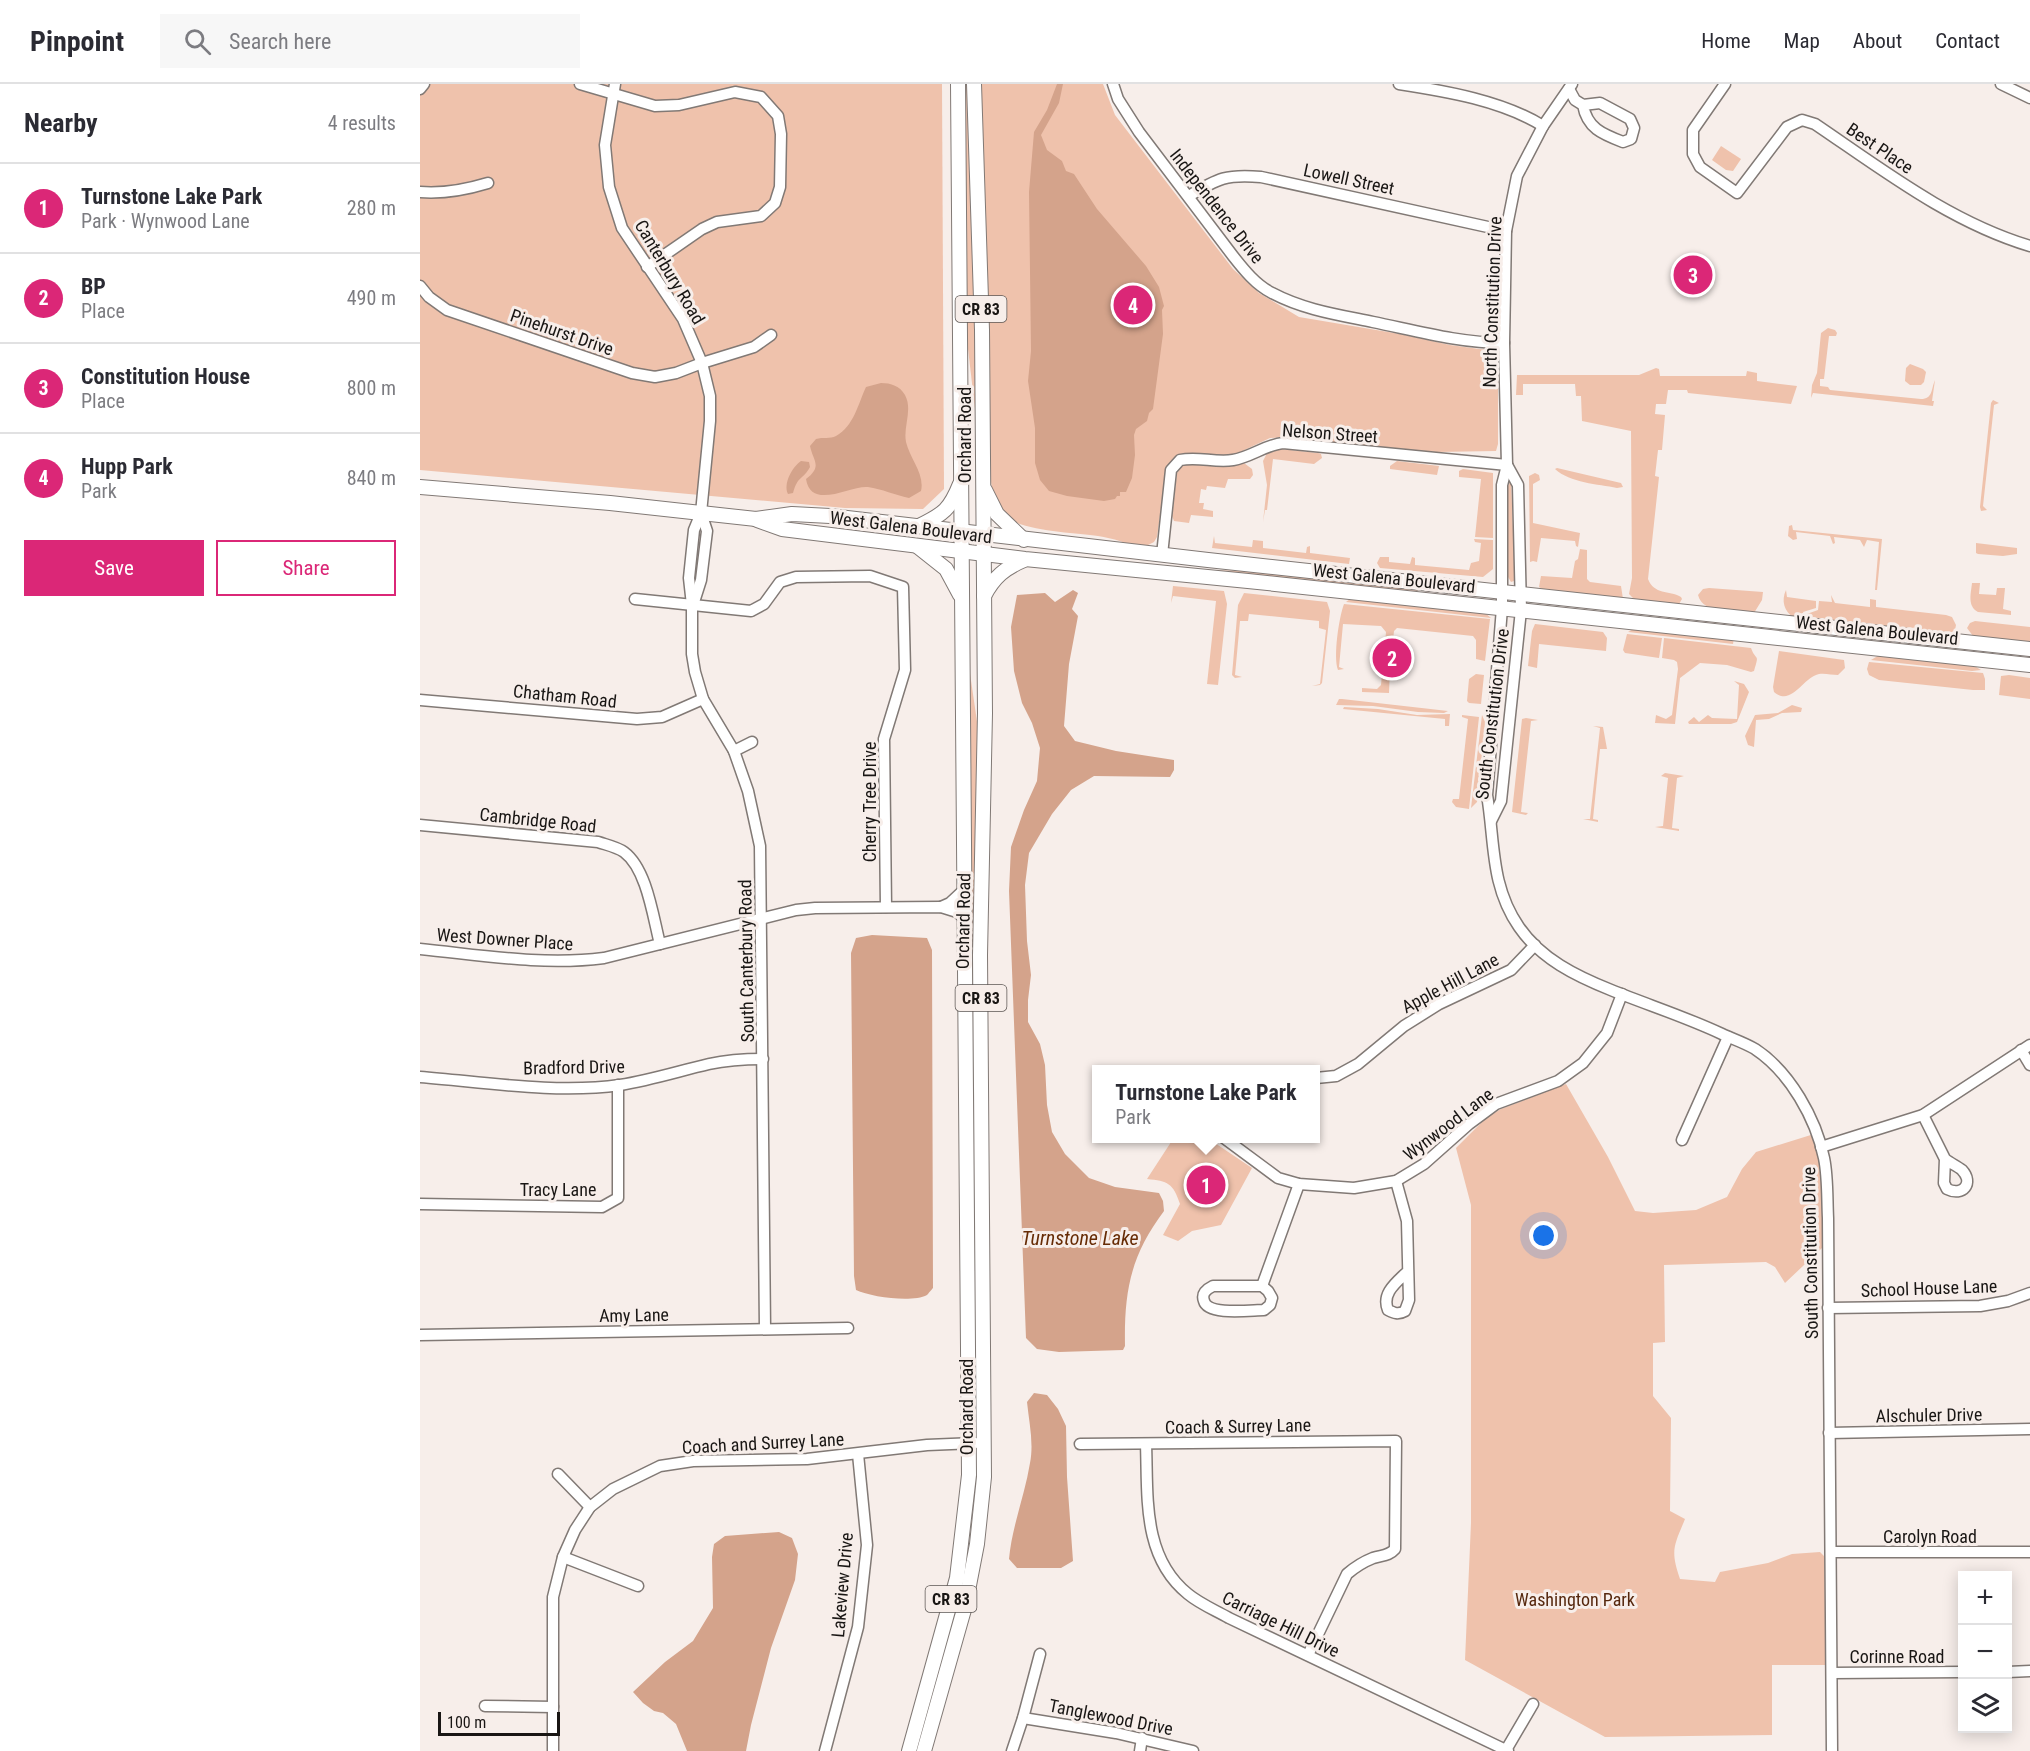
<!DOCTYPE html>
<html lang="en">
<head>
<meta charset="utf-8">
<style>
  :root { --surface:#fff; --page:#f7f7f7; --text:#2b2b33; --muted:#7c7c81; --line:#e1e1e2; --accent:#db2777 }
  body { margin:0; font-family:"Roboto Condensed",sans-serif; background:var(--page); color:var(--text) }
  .controls { position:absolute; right:18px; bottom:18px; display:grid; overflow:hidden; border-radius:0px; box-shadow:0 3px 15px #0003 }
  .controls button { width:54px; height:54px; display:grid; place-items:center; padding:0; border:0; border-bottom:2px solid var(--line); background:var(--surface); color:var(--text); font:30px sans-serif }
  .scale { position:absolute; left:18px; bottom:15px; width:122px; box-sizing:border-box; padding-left:6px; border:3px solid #191614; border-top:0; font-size:16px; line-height:21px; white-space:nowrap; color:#191614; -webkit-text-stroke:4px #f7eeea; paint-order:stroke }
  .you { position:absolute; left:1124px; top:1152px; width:21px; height:21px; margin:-15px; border:4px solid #fff; border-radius:50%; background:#1a73e8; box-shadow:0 0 0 9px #1a73e833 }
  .badge { display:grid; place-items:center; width:39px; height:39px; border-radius:50%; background:var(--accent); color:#fff; font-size:20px; font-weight:700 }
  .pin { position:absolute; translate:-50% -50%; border:3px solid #fff; box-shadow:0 2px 6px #0006 }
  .popup { position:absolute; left:672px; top:981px; width:228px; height:78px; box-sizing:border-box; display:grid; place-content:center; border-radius:0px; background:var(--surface); filter:drop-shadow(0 2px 4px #0005); font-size:20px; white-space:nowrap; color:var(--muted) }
  .popup b { font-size:22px; color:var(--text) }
  .popup::after { content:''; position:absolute; left:50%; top:100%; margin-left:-12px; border:12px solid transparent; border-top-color:var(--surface) }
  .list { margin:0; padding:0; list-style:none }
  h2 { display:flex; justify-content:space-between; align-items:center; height:78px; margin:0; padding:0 24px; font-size:26px }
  h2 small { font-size:20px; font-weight:400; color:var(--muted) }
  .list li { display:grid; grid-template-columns:39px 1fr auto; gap:18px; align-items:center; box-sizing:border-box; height:90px; padding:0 24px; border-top:2px solid var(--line) }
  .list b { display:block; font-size:22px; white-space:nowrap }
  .list p { margin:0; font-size:20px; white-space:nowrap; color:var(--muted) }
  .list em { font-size:20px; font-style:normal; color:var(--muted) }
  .actions { display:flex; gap:12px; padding:18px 24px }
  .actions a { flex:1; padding:14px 0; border:2px solid var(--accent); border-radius:0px; text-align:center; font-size:21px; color:var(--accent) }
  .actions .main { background:var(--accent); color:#fff }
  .icon { flex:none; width:33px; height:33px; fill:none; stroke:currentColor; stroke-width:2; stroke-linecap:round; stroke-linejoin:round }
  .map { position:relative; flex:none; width:1610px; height:1667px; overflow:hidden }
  header { display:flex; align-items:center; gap:36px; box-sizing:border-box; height:84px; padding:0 30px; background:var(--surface); border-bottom:2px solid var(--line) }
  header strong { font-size:28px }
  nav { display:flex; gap:33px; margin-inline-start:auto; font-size:21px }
  .search { width:420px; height:54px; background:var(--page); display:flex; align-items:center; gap:15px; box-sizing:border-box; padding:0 21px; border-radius:0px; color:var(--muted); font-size:22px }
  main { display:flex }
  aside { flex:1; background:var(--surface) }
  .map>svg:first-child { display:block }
</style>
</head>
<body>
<header>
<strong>Pinpoint</strong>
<div class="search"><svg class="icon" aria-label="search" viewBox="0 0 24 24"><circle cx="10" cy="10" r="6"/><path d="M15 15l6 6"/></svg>Search here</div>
<nav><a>Home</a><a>Map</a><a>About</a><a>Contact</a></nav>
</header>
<main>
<aside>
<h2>Nearby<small>4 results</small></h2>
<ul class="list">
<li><span class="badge">1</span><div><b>Turnstone Lake Park</b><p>Park · Wynwood Lane</p></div><em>280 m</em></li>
<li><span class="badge">2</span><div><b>BP</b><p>Place</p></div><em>490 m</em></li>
<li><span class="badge">3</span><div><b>Constitution House</b><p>Place</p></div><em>800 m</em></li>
<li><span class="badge">4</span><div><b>Hupp Park</b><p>Park</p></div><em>840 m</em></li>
</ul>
<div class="actions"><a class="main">Save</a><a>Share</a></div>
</aside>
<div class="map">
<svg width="1610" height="1667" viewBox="0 0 1610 1667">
  <rect width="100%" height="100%" fill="#f7eeea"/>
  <g fill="#efc2ac">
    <path d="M0,0H522L524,405L503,425L425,424L0,386Z"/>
    <path d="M543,0H549L558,325H555L545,239Z"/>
    <path d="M560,0H683L695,31L813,185L839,209L879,233L980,250L1030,261L1074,267L1078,273V360L1076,367L1016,368L964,364L869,353L850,354L818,369L800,372L767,369L757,372L748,381L746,389L737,453L734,458L722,464C708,460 693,454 678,452C654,448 596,448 581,428C571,415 571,395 569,379Z"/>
    <path d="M1301,62L1321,75L1313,87L1306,86L1292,76Z"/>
    <path d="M1408,244L1415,246L1417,249L1416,252H1409L1404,295H1400V302L1408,303L1410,306L1501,315C1513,315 1511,305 1515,296L1512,317H1514L1513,322L1393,309L1391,314L1392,301L1397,289L1401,249Z"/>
    <path d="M1490,280L1503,285L1506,288L1504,298L1501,301H1490L1485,297L1486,284Z"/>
    <path d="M1236,284L1239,285L1240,292H1326L1327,287L1337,289V297L1377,302L1371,320L1268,309L1267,306H1248L1246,320H1236L1235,330L1245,331L1242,366H1238L1235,392L1239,393L1228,495C1234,511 1249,506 1261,513L1262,515L1259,520L1215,516L1209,510L1212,494L1211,347L1162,337L1161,312H1156L1155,300H1103V311H1096L1097,291H1219Z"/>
    <path d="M1573,316L1579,319L1574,321L1563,422L1567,426L1561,427L1560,423L1571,319Z"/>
    <path d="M861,365L898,369L901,370L902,374L894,380L853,375L847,426H845L843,438L847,401L843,377L847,369Z"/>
    <path d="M977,377L1019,382L1017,391L970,385V382Z"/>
    <path d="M824,379L832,385L833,391L830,395H808L805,404L787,402L786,406L781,405L779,419H784L783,425L793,427V433L771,431L769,439L754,437L752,432L757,389L762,382L770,380L806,383Z"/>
    <path d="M1137,384L1201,399L1203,403L1197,404C1178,400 1150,399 1135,385Z"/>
    <path d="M1043,385L1073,389V454L1055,453L1061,395L1039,393V387Z"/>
    <path d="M1115,389L1119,391L1120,396L1113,400V439L1160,449L1158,463L1156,462L1155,457L1121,454L1117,478L1113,477L1110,478L1109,392Z"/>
    <path d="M1091,396L1095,494L1094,497L1091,498L1088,493L1087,404Z"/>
    <path d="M1372,441L1373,446L1462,455L1457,506H1455L1459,458L1447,456L1444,463L1440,456L1414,453L1415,459L1413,460L1410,452L1376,448L1377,455L1373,456L1368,452L1369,442Z"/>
    <path d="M794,452L795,459L832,463L833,456L843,457V464L886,469L887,463L890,462V469L930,474L929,480L792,464Z"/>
    <path d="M1054,455L1073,456V485L1063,493L960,484L957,479L960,473H969V478L990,480L992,473L995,474V481L1049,486L1051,479L1059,477L1061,459L1055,458Z"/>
    <path d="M1556,459L1597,464V470L1583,472L1558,470L1556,469Z"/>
    <path d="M1160,465L1167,466V495L1170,498L1201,502L1203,515L1124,506L1119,503L1121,492L1152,494L1155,477L1158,475Z"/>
    <path d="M783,486L840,487L1007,504V507L950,506L783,488Z"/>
    <path d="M1552,499H1560L1559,510L1576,511L1577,504H1585L1583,525L1591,527V531L1558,528C1547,522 1551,509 1552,499Z"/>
    <path d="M753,502L804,507L807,520L798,601L787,600L796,517L753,512L751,519Z"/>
    <path d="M1289,504L1343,508L1342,516L1334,529C1317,527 1283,531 1278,511L1283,505Z"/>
    <path d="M1366,506L1367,513L1396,517V524L1383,528L1384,531L1398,526L1399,517L1412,518L1411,511L1415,519L1450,523V515L1456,516V523L1526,531L1532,533L1536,541L1535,546L1527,551L1374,534C1364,527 1361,517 1366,506Z"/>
    <path d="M824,509L907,518L910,527L902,599L900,601L892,602L900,600L906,546L899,544V537L829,530L828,537H820L815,591L822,593L815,594L812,591L818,521Z"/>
    <path d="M930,515L1064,528L1071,534L926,518Z"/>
    <path d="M924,520L1070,535L1065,577L1056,575V556L1053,552L977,544L974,547L972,565L968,566L967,579L970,582L969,609L942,608V604L957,605L961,601L966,548L961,542L923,540L919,583L924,585L918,586C913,573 919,533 924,520Z"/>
    <path d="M1555,537L1610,543V560L1553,552L1547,544L1550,539Z"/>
    <path d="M1115,540L1183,548L1187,554L1186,567L1119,560L1117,584L1108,582L1112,547Z"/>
    <path d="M1215,544L1314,554L1313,560L1208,548Z"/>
    <path d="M1207,550L1242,554L1239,574L1205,569L1203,566Z"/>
    <path d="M1244,554L1331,564C1336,578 1340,568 1334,587L1331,588L1307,581L1280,579L1260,594L1255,640L1235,639L1236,631L1246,635L1252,631L1258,585L1257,578L1254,576L1242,574Z"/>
    <path d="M1359,567L1424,576L1425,584L1418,591C1412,591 1405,589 1399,590C1383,593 1372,623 1354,608L1353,603Z"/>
    <path d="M1461,570L1553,581L1561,586L1552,587L1451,576Z"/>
    <path d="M548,576L560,658L557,1336H554Z"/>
    <path d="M1449,578L1563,589L1565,595V606H1553L1459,596L1449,591L1447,585Z"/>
    <path d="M1056,590L1064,591L1061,620L1049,619L1047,617L1049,595Z"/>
    <path d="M1589,591L1610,594V615L1579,611L1581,592Z"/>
    <path d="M1314,597L1324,600L1329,608L1317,638L1311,640H1269L1268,638L1274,633L1279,638L1288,631L1292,634L1317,635L1319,601Z"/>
    <path d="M919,615H922L1028,627L1024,629L998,628L953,622L916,621Z"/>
    <path d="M1372,621L1382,624L1381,628L1362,629L1349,635L1336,636L1334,663L1328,661L1325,652L1335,631L1358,629Z"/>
    <path d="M924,623L958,625L997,631L1030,630L1029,642H1025V635L923,625Z"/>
    <path d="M1042,631L1059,633L1049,725L1036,723L1032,718L1033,715H1039L1048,635L1042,633Z"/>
    <path d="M1062,631L1065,638L1057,718L1051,724Z"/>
    <path d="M1106,634L1118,636L1111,637L1101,728L1108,729L1106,731L1092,728L1102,635Z"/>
    <path d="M1173,642L1183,643L1187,665H1180L1173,735L1178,736V738L1163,735H1170L1180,644Z"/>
    <path d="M1245,689L1264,692L1257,694L1252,744L1259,745V747L1235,743L1243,742L1248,694L1241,692Z"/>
    <path d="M1146,1000L1188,1073L1215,1127L1233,1129L1276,1126L1307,1113L1322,1085L1336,1068L1394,1050L1400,1073L1405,1156L1402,1164L1365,1199L1355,1183L1346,1178L1244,1181L1245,1258L1233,1259V1312L1251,1334L1250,1427L1265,1435C1254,1462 1250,1466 1260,1495L1295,1498L1300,1488L1348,1479L1372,1470L1400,1468L1406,1474L1407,1581H1352V1651L1185,1653L1045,1576L1051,1439V1121L1036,1064L1066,1034L1081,1025Z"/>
    <path d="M753,1055H789L832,1084L801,1141L772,1147L758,1157L743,1151L760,1120C753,1099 748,1097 727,1095Z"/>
  </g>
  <g fill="#d4a38b">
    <path d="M637,0H643L639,19L621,51L627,66L642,77L646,87L654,90L677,125L726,182L739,203L744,222L742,226L743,250L733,325L729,329L727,337L716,345L714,351L715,371L712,394L706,408H700V412H697L695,415L684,417L647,412L629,407L620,396L615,379V344L608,297L611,267L609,108L614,48L627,26Z"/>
    <path d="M461,299C471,299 480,302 485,311C493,326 483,342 486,358C490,375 505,390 501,407L489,414C475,411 462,405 448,403C431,401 391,427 386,395C403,382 393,377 390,362L396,355C403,353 410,355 416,352C434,342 438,320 446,303Z"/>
    <path d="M381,377L389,378L390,383C383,396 378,391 373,409L368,410C363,400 372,383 381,377Z"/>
    <path d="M653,506L658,509L652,525L658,532L649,580L644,642L655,657L696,667L754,676V686L750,693L674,692L651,706L632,730L609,769L605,801L607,857L611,891L608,916V938L620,960L625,981L627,1021L632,1048L645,1070L669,1094L695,1103L739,1109L743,1117L744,1127C711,1171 704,1206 705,1262L703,1266L639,1268L617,1265L606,1254L589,807L591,763L604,726L617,697L620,664L612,639L602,619L594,587L591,543L597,511L625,509L635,518Z"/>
    <path d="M452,851L507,854L512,866L513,1204C512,1205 508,1210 507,1211C492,1219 451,1213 436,1206L434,1192L431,869L436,854Z"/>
    <path d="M614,1309L627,1311L638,1325L646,1342L647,1393L653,1477L641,1484H597L589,1475C592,1442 605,1411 610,1379C614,1359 609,1338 607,1318Z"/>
    <path d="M359,1448L372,1454L378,1470L375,1496L351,1564L331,1641L326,1667H267L256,1640L243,1629L234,1627L223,1619L213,1608L245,1578L273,1557L293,1524L292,1473L294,1460L305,1452Z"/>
  </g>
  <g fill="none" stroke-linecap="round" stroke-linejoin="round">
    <g stroke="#817975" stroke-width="13">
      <g id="minor">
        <path d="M160,0L235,22L259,21L315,8L341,13L358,32L361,50L360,103L355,119L341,132L297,138L282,145L227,183"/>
        <path d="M195,0L185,61L189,103L202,144L263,235L282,279L290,312V337L281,429L274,446L269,494L272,521V570L275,588L283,615L314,667L328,707L340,762L345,1245"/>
        <path d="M693,0L698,15L719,48L813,172C824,186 836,201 852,209C884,226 919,231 953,238C997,247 1040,259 1084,259"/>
        <path d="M979,0C1026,7 1083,17 1123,42"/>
        <path d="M1152,0L1123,42L1097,92L1086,147L1084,259L1087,381L1082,401V524L1067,711C1075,758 1070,801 1099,843C1121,875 1156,892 1191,906C1228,921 1266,933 1302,950C1313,955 1325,959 1335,965C1370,988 1396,1035 1404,1074C1408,1093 1407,1115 1408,1134L1412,1667"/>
        <path d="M1305,0L1273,46V70L1280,83L1317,109L1367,43L1382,36L1395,40C1463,86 1530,138 1610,162"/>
        <path d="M1581,0L1610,14"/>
        <path d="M0,5L4,0"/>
        <path d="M1149,5L1155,16L1163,21C1167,44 1182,50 1203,58L1211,55L1214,44L1210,35L1180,19L1163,21"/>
        <path d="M0,108C24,110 45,106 68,99"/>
        <path d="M769,112C798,94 807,90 841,93L1086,147"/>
        <path d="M0,202L9,213L27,226L212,289L235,293L256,289L282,279L334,263L351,251"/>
        <path d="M742,471L751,386L760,376C778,372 795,379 813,376C831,373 845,361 863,359L1087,381"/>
        <path d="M215,515L331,527L344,520L360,498L376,493L450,492L483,503L485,586L464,655L466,823"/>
        <path d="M274,518L281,496L287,447L281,429"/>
        <path d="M0,616L217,635L242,633L283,615"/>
        <path d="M314,667L332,658"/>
        <path d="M1071,737L1081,717L1101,526L1098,401L1087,381"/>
        <path d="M0,741L178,758C187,761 197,763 204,768C227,785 233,833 240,860"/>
        <path d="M521,823L530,819L545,805"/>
        <path d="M0,865C61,871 123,882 184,874L376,826L395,824L521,823L537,828L546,836"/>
        <path d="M1601,966L1610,981"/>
        <path d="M0,993C64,998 136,1010 200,1001C231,996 259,987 289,980C307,976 325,975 343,975"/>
        <path d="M896,994L916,992L938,980L984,942L1019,920L1091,886L1115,861"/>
        <path d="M1503,1031L1525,1075L1524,1099L1527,1105C1543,1113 1554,1099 1542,1086C1537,1082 1530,1079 1525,1075"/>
        <path d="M804,1054L858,1094L879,1100L934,1104L976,1097L1004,1080L1049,1040L1076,1020L1138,997L1163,979L1187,949L1202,910"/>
        <path d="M1262,1056L1308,953"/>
        <path d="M1401,1063L1503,1031L1610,961"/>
        <path d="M976,1097L987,1137L989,1216L985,1227C978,1231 974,1229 968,1226C961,1209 977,1198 988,1187"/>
        <path d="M0,1120L182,1123L198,1114V1001"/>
        <path d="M842,1202L848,1207L852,1214L850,1221L844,1226C831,1226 788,1232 784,1217C781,1209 787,1205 793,1202H842L879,1100"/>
        <path d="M1408,1224L1560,1222L1588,1217L1610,1209"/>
        <path d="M0,1251L428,1244"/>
        <path d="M1409,1349L1610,1345"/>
        <path d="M660,1360L976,1357L975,1465C969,1472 962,1471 953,1474C943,1478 935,1483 927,1490L888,1571"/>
        <path d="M726,1360C728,1413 722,1473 768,1510C780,1520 795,1526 809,1534L1088,1667"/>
        <path d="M138,1390L170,1423"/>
        <path d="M1411,1468H1610"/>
        <path d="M143,1473L218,1502"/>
        <path d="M1588,1588L1610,1587"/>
        <path d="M1412,1589L1542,1588"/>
        <path d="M65,1622L133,1623"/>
        <path d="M603,1634L696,1649L773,1667"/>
        <path d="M1086,1666L1113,1620"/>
        <path d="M133,1667V1513L143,1473L155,1446L170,1423L193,1405L240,1382L273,1377L387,1375L507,1361L555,1359"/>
        <path d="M405,1667L438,1543L447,1461L438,1370"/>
        <path d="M592,1667L603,1634L620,1570"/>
        <path d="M720,1667L722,1654"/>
      </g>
    </g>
    <g stroke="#817975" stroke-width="16">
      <g id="major">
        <path d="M0,403L190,419L336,435L372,430L410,432L788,476L1610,565"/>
        <path d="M565,406L577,430L604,456"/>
        <path d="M337,436L362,445L605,475L828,497L1610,581"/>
        <path d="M499,442C524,430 530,425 540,400"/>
        <path d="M497,462L526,485L540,511"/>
        <path d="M564,512C574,493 585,484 604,476"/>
        <path d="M489,1667L537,1494L549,1391L538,0"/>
        <path d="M504,1667L545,1522L557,1460L564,1393L560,871L565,629L562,246L554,0"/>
      </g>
    </g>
    <use href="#minor" stroke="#fff" stroke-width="10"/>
    <use href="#major" stroke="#fff" stroke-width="14"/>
  </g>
  <g text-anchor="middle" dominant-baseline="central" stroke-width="6" stroke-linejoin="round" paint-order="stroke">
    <g fill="#f7eeea" stroke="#5c5754" stroke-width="1.5">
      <rect x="535.5" y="212" width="51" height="26" rx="4.5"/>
      <rect x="535.5" y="901" width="51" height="26" rx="4.5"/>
      <rect x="505.5" y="1502" width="51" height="26" rx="4.5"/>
    </g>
    <g font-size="16" font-weight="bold" fill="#191614">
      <text x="561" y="225">CR 83</text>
      <text x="561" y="914">CR 83</text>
      <text x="531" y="1515">CR 83</text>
    </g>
    <g font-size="18" fill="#191614" stroke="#f7eeea">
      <text transform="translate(1460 64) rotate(34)">Best Place</text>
      <text transform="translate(929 95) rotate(12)">Lowell Street</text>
      <text transform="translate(797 122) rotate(52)">Independence Drive</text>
      <text transform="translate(250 188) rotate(59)">Canterbury Road</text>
      <text transform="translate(1072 218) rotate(-88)">North Constitution Drive</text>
      <text transform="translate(142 248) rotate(19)">Pinehurst Drive</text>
      <text transform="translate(910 349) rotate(4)">Nelson Street</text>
      <text transform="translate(544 351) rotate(-90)">Orchard Road</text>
      <text transform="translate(491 443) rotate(7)">West Galena Boulevard</text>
      <text transform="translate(974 494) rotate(6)">West Galena Boulevard</text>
      <text transform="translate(1457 546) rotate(6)">West Galena Boulevard</text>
      <text transform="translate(145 612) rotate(6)">Chatham Road</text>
      <text transform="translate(1072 630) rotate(-83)">South Constitution Drive</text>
      <text transform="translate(449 718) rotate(-90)">Cherry Tree Drive</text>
      <text transform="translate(118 736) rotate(6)">Cambridge Road</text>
      <text transform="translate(543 837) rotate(-89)">Orchard Road</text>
      <text transform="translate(85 855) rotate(4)">West Downer Place</text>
      <text transform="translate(326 877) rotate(-91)">South Canterbury Road</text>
      <text transform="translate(1030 899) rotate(-28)">Apple Hill Lane</text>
      <text transform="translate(154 983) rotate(-1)">Bradford Drive</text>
      <text transform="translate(1028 1040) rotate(-37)">Wynwood Lane</text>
      <text x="138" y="1105">Tracy Lane</text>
      <text transform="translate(1390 1169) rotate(-91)">South Constitution Drive</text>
      <text transform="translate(1509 1204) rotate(-2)">School House Lane</text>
      <text transform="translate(214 1231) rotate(-1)">Amy Lane</text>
      <text transform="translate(546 1323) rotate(-90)">Orchard Road</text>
      <text transform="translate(1509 1331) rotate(-1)">Alschuler Drive</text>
      <text transform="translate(818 1342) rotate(-1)">Coach &amp; Surrey Lane</text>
      <text transform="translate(343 1359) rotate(-3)">Coach and Surrey Lane</text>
      <text x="1510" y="1452">Carolyn Road</text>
      <text transform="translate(422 1501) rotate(-85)">Lakeview Drive</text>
      <text transform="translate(861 1540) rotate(26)">Carriage Hill Drive</text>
      <text x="1477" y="1572">Corinne Road</text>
      <text transform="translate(691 1633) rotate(11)">Tanglewood Drive</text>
    </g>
    <g font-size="18" fill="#56280e" stroke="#f7eeea">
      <text x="1155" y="1515">Washington Park</text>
    </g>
    <g font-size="20" font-style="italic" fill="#662b05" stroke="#f7eeea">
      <text x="660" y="1154">Turnstone Lake</text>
    </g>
  </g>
</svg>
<div class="controls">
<button>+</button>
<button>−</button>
<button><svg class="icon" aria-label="layers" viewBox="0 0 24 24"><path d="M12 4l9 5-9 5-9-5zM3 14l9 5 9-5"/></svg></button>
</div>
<div class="scale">100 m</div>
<div class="you"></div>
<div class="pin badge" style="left:786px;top:1101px">1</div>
<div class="popup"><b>Turnstone Lake Park</b>Park</div>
<div class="pin badge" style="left:972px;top:574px">2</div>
<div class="pin badge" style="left:1273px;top:191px">3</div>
<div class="pin badge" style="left:713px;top:221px">4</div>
</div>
</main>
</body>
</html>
